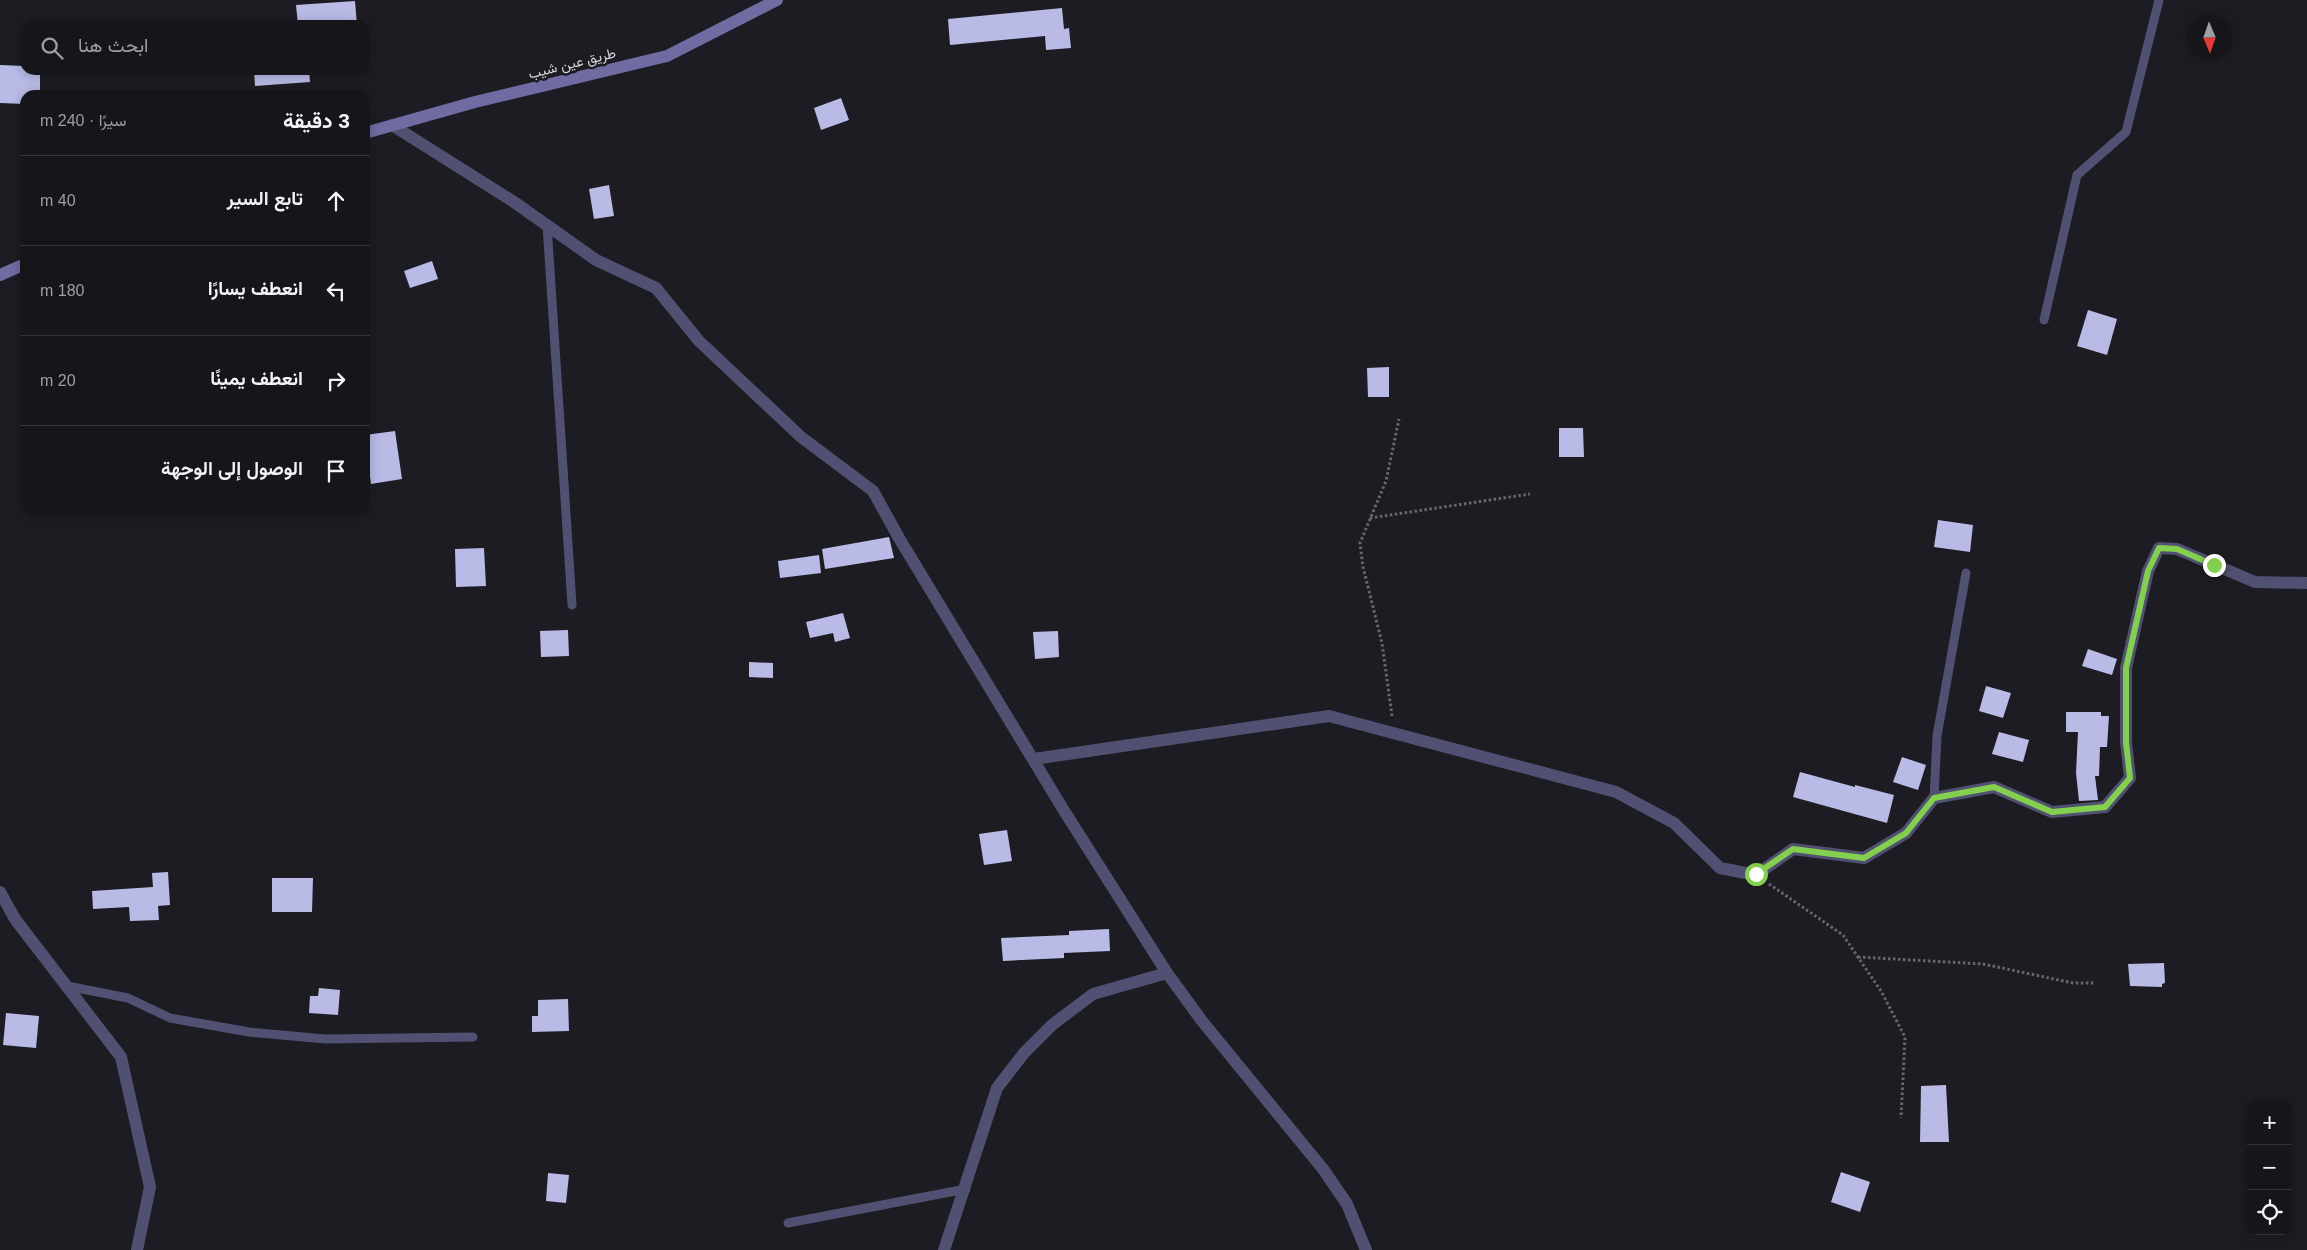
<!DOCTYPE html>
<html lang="ar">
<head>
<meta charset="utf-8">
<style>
  :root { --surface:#15151a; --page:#222227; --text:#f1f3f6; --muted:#9d9fa2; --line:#343439 }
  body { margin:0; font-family:Arial,Vazirmatn,sans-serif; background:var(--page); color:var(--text); direction:rtl }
  .controls { position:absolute; right:15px; bottom:15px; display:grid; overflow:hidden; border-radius:10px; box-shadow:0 2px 12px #0003 }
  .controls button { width:45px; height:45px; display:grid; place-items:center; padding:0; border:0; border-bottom:1px solid var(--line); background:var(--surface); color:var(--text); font:25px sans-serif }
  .compass { position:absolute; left:2187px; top:15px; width:45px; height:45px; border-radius:50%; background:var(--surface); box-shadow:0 2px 12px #0003; rotate:178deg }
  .stop { position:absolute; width:15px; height:15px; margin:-11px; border:4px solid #83d04e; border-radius:50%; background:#fff }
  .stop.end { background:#83d04e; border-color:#fff; box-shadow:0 1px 5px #0008 }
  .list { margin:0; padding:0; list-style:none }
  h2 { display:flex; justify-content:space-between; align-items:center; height:65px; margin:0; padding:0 20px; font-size:21px }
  h2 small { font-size:16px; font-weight:400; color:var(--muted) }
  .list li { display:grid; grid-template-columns:32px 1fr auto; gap:15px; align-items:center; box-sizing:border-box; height:90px; padding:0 20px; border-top:1px solid var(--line) }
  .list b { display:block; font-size:19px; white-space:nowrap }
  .list em { font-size:16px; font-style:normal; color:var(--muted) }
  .icon { flex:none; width:28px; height:28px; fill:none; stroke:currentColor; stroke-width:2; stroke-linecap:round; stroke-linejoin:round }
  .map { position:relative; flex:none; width:2307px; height:1250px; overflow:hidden; direction:ltr }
  .search { position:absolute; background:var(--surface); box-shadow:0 2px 12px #0003; left:20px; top:20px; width:350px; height:55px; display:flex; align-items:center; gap:12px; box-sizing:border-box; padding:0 18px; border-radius:15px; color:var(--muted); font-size:19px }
  .panel { position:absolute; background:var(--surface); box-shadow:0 2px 12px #0003; left:20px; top:90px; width:350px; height:425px; border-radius:15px; direction:rtl }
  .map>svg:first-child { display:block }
</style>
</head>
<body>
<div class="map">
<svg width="2307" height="1250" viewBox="0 0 2307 1250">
  <rect width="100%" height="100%" fill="#1c1c22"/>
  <g fill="#b9bae6">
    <path d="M355,1L357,25H298L296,5Z"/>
    <path d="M1062,8L1064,29L1069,28L1071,48L1046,50L1045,36L950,45L948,19Z"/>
    <path d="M0,65L25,66V70H40V91H32V95H25V104L0,103Z"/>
    <path d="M254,70H309L310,82L255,86Z"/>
    <path d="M841,98L849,120L821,130L814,108Z"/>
    <path d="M609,185L614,216L594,219L589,189Z"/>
    <path d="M432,261L438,279L410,288L404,271Z"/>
    <path d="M2088,310L2117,319L2107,355L2077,346Z"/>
    <path d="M1389,367V397H1368L1367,368Z"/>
    <path d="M1559,428H1583L1584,457H1559Z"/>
    <path d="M395,431L402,479L371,484L365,435Z"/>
    <path d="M1938,520L1973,525L1970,552L1934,547Z"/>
    <path d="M889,537L894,558L825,569L822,549Z"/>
    <path d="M484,548L486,586L456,587L455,549Z"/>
    <path d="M819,555L821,573L780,578L778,561Z"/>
    <path d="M843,613L850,638L835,642L833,633L810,638L806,622Z"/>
    <path d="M568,630L569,656L541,657L540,631Z"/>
    <path d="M1058,631L1059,657L1035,659L1033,632Z"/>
    <path d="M2088,649L2117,659L2112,675L2082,666Z"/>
    <path d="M749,662L773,663V678L749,677Z"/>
    <path d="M1986,686L2011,693L2003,718L1979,711Z"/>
    <path d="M2066,712H2101V716H2109L2107,747H2100L2099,776H2095L2098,800L2079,801L2076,773L2078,732H2066Z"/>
    <path d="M1999,732L2029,740L2023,762L1992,754Z"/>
    <path d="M1902,757L1926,765L1918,790L1893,782Z"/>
    <path d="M1800,772L1855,787V785L1894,795L1887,823L1793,797Z"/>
    <path d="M1007,830L1012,861L984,865L979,834Z"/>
    <path d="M168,872L170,905L158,906L159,920L130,921L129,907L93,909L92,891L153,887L152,873Z"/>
    <path d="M272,878H313L312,912H272Z"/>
    <path d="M1109,929L1110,951L1064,953V958L1003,961L1001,938L1069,935V931Z"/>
    <path d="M2164,963L2165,983L2162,984V987L2130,986L2128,964Z"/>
    <path d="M319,988L340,990L338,1015L309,1013L310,996H318Z"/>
    <path d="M568,999L569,1031L532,1032V1016H538V1000Z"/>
    <path d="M6,1013L39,1016L36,1048L3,1045Z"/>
    <path d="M1946,1085L1949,1142H1920L1921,1086Z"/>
    <path d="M1841,1172L1870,1182L1860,1212L1831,1202Z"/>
    <path d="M548,1173L569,1175L566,1203L546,1201Z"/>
  </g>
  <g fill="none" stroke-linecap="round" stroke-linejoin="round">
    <g stroke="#67676c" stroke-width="3" stroke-dasharray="2.5 2.5" stroke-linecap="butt">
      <path d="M1370,518L1530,494"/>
      <path d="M1392,716L1382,643L1363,567L1360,543L1386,481L1399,419"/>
      <path d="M1769,884L1843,935L1881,991L1905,1037L1901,1118"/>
      <path d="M1858,957L1983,964L2073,983H2095"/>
    </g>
    <g stroke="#505072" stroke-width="9">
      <path d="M547,225L572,605"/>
      <path d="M2044,320L2077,175L2126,132L2159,0"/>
      <path d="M1934,798L1937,736L1966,573"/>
      <path d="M67,986L128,998L170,1018L249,1032L325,1039L473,1037"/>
      <path d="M788,1223L966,1189"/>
    </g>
    <g stroke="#505072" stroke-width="12">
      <path d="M392,125L514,202L596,260L656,288L699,341L801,437L873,491L899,538L1063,809L1167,973L1093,994L1052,1025L1024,1053L997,1088L944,1250"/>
      <path d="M1034,759L1329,716L1616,792L1674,823L1720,868L1756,875L1793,849L1864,858L1906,833L1934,798L1994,787L2052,812L2105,807L2130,778L2126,742V668L2148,571L2159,548L2177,549L2255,582L2307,583"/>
      <path d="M0,892L15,919L121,1057L150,1187L137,1250"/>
      <path d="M1167,973L1202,1021L1323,1169L1347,1204L1366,1250"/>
    </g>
    <g stroke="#6e6ca2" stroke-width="12">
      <path d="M365,133L475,102L667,56L777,0"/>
      <path d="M0,275L25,264"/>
    </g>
  </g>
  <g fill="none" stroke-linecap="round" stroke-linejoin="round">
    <path stroke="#83d04e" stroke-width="6" d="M1756,874L1793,849L1864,858L1906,833L1934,798L1994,787L2052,812L2105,807L2130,778L2126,742V668L2148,571L2159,548L2177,549L2214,565"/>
  </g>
  <g text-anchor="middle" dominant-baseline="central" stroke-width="5" stroke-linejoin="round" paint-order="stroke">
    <g font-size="14" fill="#d9d9dd" stroke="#1c1c22">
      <text transform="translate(572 63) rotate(-14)">طريق عين شيب</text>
    </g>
  </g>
</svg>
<div class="controls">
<button>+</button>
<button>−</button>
<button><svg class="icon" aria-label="locate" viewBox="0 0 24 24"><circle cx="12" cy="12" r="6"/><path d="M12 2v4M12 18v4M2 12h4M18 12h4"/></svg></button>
</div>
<svg class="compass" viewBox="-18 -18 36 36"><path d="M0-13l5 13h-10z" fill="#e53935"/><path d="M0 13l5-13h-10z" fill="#9d9fa2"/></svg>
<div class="stop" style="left:1756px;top:874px"></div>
<div class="stop end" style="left:2214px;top:565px"></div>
<div class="search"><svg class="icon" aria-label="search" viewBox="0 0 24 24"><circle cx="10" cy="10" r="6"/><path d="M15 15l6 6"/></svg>ابحث هنا</div>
<section class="panel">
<h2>3 دقيقة<small>سيرًا · 240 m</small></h2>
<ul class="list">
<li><svg class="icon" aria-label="ahead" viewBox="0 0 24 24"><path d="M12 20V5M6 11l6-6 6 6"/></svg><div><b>تابع السير</b></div><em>40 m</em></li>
<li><svg class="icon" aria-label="left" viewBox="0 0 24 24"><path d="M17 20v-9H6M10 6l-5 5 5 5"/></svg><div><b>انعطف يسارًا</b></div><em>180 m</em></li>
<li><svg class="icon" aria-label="right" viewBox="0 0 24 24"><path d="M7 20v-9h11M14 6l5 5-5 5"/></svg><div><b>انعطف يمينًا</b></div><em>20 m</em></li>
<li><svg class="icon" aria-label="arrive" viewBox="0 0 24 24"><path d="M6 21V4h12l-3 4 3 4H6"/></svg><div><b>الوصول إلى الوجهة</b></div></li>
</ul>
</section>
</div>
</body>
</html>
